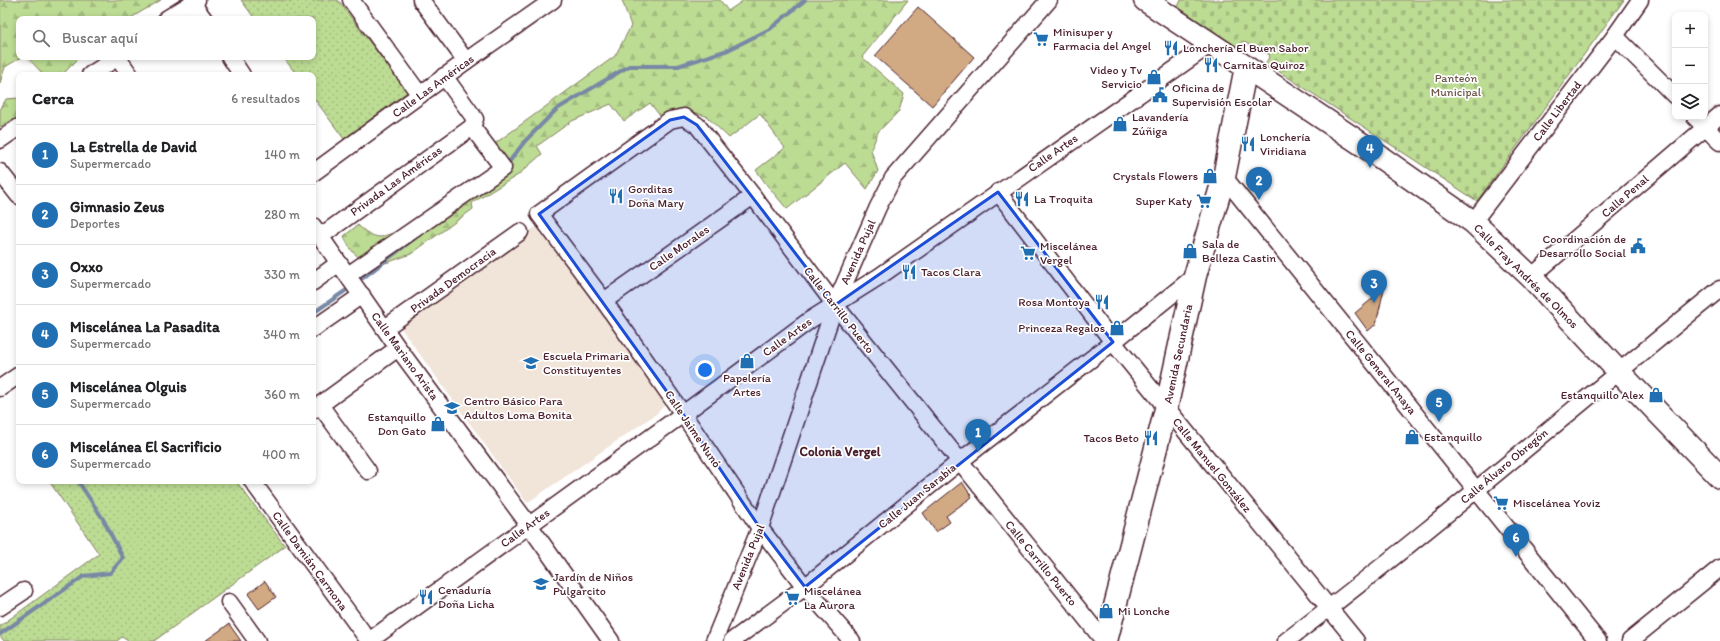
<!DOCTYPE html>
<html lang="es">
<head>
<meta charset="utf-8">
<style>
  :root { --surface:#fff; --page:#f6f6f6; --text:#202124; --muted:#757577; --line:#e0e0e0; --accent:#1f6fb2 }
  body { margin:0; font-family:Itim,sans-serif; background:var(--page); color:var(--text) }
  .controls { position:absolute; right:12px; top:12px; display:grid; overflow:hidden; border-radius:8px; box-shadow:0 2px 6px #0003 }
  .controls button { width:36px; height:36px; display:grid; place-items:center; padding:0; border:0; border-bottom:1px solid var(--line); background:var(--surface); color:var(--text); font:20px sans-serif }
  .you { position:absolute; left:705px; top:370px; width:14px; height:14px; margin:-10px; border:3px solid #fff; border-radius:50%; background:#1a73e8; box-shadow:0 0 0 6px #1a73e833 }
  .badge { display:grid; place-items:center; width:26px; height:26px; border-radius:50%; background:var(--accent); color:#fff; font-size:13px; font-weight:700 }
  .pin { position:absolute; translate:-50% -33px; filter:drop-shadow(0 1px 2px #0008) }
  .pin::after { content:''; position:absolute; top:21px; width:14px; height:12px; background:inherit; clip-path:polygon(0 0,100% 0,50% 100%) }
  .list { margin:0; padding:0; list-style:none }
  h2 { display:flex; justify-content:space-between; align-items:center; height:52px; margin:0; padding:0 16px; font-size:17px }
  h2 small { font-size:13px; font-weight:400; color:var(--muted) }
  .list li { display:grid; grid-template-columns:26px 1fr auto; gap:12px; align-items:center; box-sizing:border-box; height:60px; padding:0 16px; border-top:1px solid var(--line) }
  .list b { display:block; font-size:15px; white-space:nowrap }
  .list p { margin:0; font-size:13px; white-space:nowrap; color:var(--muted) }
  .list em { font-size:13px; font-style:normal; color:var(--muted) }
  .icon { flex:none; width:22px; height:22px; fill:none; stroke:currentColor; stroke-width:2; stroke-linecap:round; stroke-linejoin:round }
  .map { position:relative; flex:none; width:1720px; height:641px; overflow:hidden }
  .search { position:absolute; background:var(--surface); box-shadow:0 2px 6px #0003; left:16px; top:16px; width:300px; height:44px; display:flex; align-items:center; gap:10px; box-sizing:border-box; padding:0 14px; border-radius:8px; color:var(--muted); font-size:15px }
  .panel { position:absolute; background:var(--surface); box-shadow:0 2px 6px #0003; left:16px; top:72px; width:300px; height:412px; border-radius:8px }
  .map>svg:first-child { display:block }
</style>
</head>
<body>
<div class="map">
<svg width="1720" height="641" viewBox="0 0 1720 641">
  <defs>
    <pattern id="grass-dots" width="8" height="8" patternUnits="userSpaceOnUse"><rect width="8" height="8" fill="#bcdb93"/><path d="M2 2h.1M6 6h.1" fill="none" stroke="#a3bc7f" stroke-width="1.8" stroke-linecap="round"/></pattern>
    <pattern id="forest-firs" width="22" height="20" patternUnits="userSpaceOnUse"><rect width="22" height="20" fill="#bcdb93"/><path d="M5 1l3.5 6h-7zM16 11l3.5 6h-7z" fill="#a3bc7f"/></pattern>
    <pattern id="cemetery-stones" width="16" height="16" patternUnits="userSpaceOnUse"><rect width="16" height="16" fill="#bcdb93"/><path d="M2 7V4a2 2 0 0 1 4 0v3zM10 15v-3a2 2 0 0 1 4 0v3z" fill="#a3bc7f"/></pattern>
  </defs>
  <rect width="100%" height="100%" fill="#fff"/>
  <filter id="ink" filterUnits="userSpaceOnUse"><feTurbulence type="fractalNoise" baseFrequency=".025" numOctaves="2"/><feDisplacementMap in="SourceGraphic" scale="8" xChannelSelector="R" yChannelSelector="G"/><feConvolveMatrix kernelMatrix="1 2 1 2 8 2 1 2 1" color-interpolation-filters="sRGB"/></filter>
  <g filter="url(#ink)">
    <path fill="#f1e5da" d="M538,225L662,399L664,406L656,414L527,503L400,327Z"/>
    <g fill="url(#grass-dots)" stroke="#837d5f">
      <path d="M241,0H338L407,92L344,139L313,97V75H297L283,57H313V19H255Z"/>
      <path d="M49,481H236L285,546L154,641H128L122,637L117,641H4L0,636V626L99,554Z"/>
    </g>
    <g fill="url(#forest-firs)" stroke="#837d5f">
      <path d="M0,0H161L129,19H19V57H22L5,67L0,83Z"/>
      <path d="M622,0H720L728,11L744,0H908L862,57L904,94L899,111L878,132L871,150L878,171L867,189L845,163L787,209L766,184L756,170L785,148L760,114L729,138L706,116L689,111L664,121L650,103L624,121L611,104L572,121L537,146L542,154L518,175L472,203L473,209L411,254L389,262L370,266C358,257 349,251 344,236L358,225C364,231 372,237 381,237L428,221L497,165L493,145L615,56L631,26Z"/>
      <path d="M27,57H80L62,75H44Z"/>
      <path d="M19,98V116L0,127V110L6,99Z"/>
    </g>
    <path fill="url(#cemetery-stones)" stroke="#837d5f" d="M1181,0H1624L1477,201L1266,63L1270,55L1242,41L1239,48L1178,7Z"/>
    <g fill="none" stroke-linecap="round" stroke-linejoin="round">
      <g stroke="#7888a5" stroke-width="4">
        <path d="M506,166L525,141L557,109L629,66H678L728,50L770,29L805,0"/>
        <path d="M363,278L415,238"/>
        <path d="M313,313L345,291"/>
        <path d="M0,634L84,576L110,573L123,558L103,519L78,481"/>
      </g>
    </g>
    <g fill="#d1a983" stroke="#4a1f2b">
      <path d="M918,7L974,57L932,106L875,56Z"/>
      <path d="M1384,289L1376,324L1368,331L1355,313Z"/>
      <path d="M962,482L972,497L946,516L950,522L936,532L923,513Z"/>
      <path d="M265,581L276,597L259,609L248,594Z"/>
      <path d="M229,624L241,641H205Z"/>
    </g>
    <g fill="none" stroke-linecap="round" stroke-linejoin="round">
      <g stroke="#4a1f2b" stroke-width="19">
        <g id="street">
          <path d="M351,0L420,95"/>
          <path d="M421,0L466,61"/>
          <path d="M192,3L204,19"/>
          <path d="M166,19L197,0"/>
          <path d="M1615,36L1675,96"/>
          <path d="M117,57L130,75"/>
          <path d="M230,57L242,75"/>
          <path d="M90,75L118,57"/>
          <path d="M1695,117L1720,142"/>
          <path d="M0,140L19,127"/>
          <path d="M0,172L19,196"/>
          <path d="M313,173L466,61L553,0"/>
          <path d="M1224,177L1598,641"/>
          <path d="M998,192L1113,342L1356,641"/>
          <path d="M1473,222L1615,36L1640,0"/>
          <path d="M313,226L398,348L529,525L611,641"/>
          <path d="M321,236L472,127"/>
          <path d="M348,275L503,168L472,127L475,119L444,76"/>
          <path d="M1531,277L1720,115"/>
          <path d="M313,282L339,263"/>
          <path d="M604,301L753,196"/>
          <path d="M385,328L520,232"/>
          <path d="M313,329L362,295"/>
          <path d="M0,388L19,375"/>
          <path d="M320,405L368,471"/>
          <path d="M313,410L398,348"/>
          <path d="M252,481L369,641"/>
          <path d="M229,602L257,641"/>
          <path d="M0,607L24,591"/>
          <path d="M369,641L683,414L810,320L880,276L1211,44"/>
          <path d="M714,641L760,528L835,305L878,207L893,178L1049,0"/>
          <path d="M732,641L805,587L959,462L1113,342L1195,276"/>
          <path d="M852,641L805,587L760,528L683,414L604,301L539,214L670,120L684,117L697,125L753,196L835,305L1104,641"/>
          <path d="M1286,641C1434,529 1575,406 1720,289"/>
          <path d="M1630,641L1720,568"/>
        </g>
      </g>
      <g stroke="#4a1f2b" stroke-width="25">
        <g id="secondary">
          <path d="M1145,0L1363,145L1473,222L1531,277L1618,371L1720,477"/>
          <path d="M1106,641L1166,409L1195,276L1224,177L1246,67"/>
        </g>
      </g>
      <use href="#street" stroke="#fff" stroke-width="16"/>
      <use href="#secondary" stroke="#fff" stroke-width="22"/>
    </g>
  </g>
  <path fill="#1d4ed8" fill-opacity="0.2" stroke="#1d4ed8" stroke-width="3" stroke-linejoin="round" d="M684,117L697,125L835,305L998,192L1113,342L805,587L760,528L683,414L539,214L670,120Z"/>
  <defs>
    <g id="supermarket-bare" transform="scale(1.2)"><path d="M-6-5.5h2.5l.6 2H6L4.5 2H-2.5L-4.4-4H-6ZM-1.5 3.2a1.3 1.3 0 1 0 .1 0ZM3 3.2a1.3 1.3 0 1 0 .1 0Z" fill="#1f6fb2" stroke="#fff" stroke-width="2.5" paint-order="stroke"/></g>
    <g id="restaurant-bare" transform="scale(1.2)"><path d="M-5-6h1v4h1v-4h1v4h1v-4h1v5L-1.5 .5V6h-2V.5L-5-1ZM5-6V6H3V1.5H1.5Q1.5-4 5-6Z" fill="#1f6fb2" stroke="#fff" stroke-width="2.5" paint-order="stroke"/></g>
    <g id="shop-bare" transform="scale(1.2)"><path d="M-5-2.5h2.3a2.7 3.5 0 0 1 5.4 0H5L5.5 6h-11ZM-1.5-2.5h3a1.5 2.3 0 0 0-3 0Z" fill="#1f6fb2" stroke="#fff" stroke-width="2.5" paint-order="stroke"/></g>
    <g id="civic-bare" transform="scale(1.2)"><path d="M-.6-6.5H3V-4.5H.6V-3L4-1V1h2V6H-6V1h2V-1L-.6-3ZM-1.2 2.5V6h2.4V2.5Z" fill="#1f6fb2" stroke="#fff" stroke-width="2.5" paint-order="stroke"/></g>
    <g id="school-bare" transform="scale(1.2)"><path d="M0-5L7-2L0 1L-7-2ZM-4 1L0 2.5L4 1V4Q0 6-4 4Z" fill="#1f6fb2" stroke="#fff" stroke-width="2.5" paint-order="stroke"/></g>
    <g id="university-bare" transform="scale(1.2)"><path d="M0-5L7-2L0 1L-7-2ZM-4 1L0 2.5L4 1V4Q0 6-4 4Z" fill="#1f6fb2" stroke="#fff" stroke-width="2.5" paint-order="stroke"/></g>
  </defs>
  <g fill-rule="evenodd">
    <use href="#supermarket-bare" x="1041" y="39"/>
    <use href="#restaurant-bare" x="1171" y="48"/>
    <use href="#restaurant-bare" x="1211" y="65"/>
    <use href="#shop-bare" x="1154" y="77"/>
    <use href="#civic-bare" x="1160" y="95"/>
    <use href="#shop-bare" x="1120" y="124"/>
    <use href="#restaurant-bare" x="1248" y="144"/>
    <use href="#shop-bare" x="1210" y="176"/>
    <use href="#restaurant-bare" x="616" y="196"/>
    <use href="#restaurant-bare" x="1022" y="199"/>
    <use href="#supermarket-bare" x="1204" y="201"/>
    <use href="#civic-bare" x="1638" y="246"/>
    <use href="#shop-bare" x="1190" y="251"/>
    <use href="#supermarket-bare" x="1028" y="253"/>
    <use href="#restaurant-bare" x="909" y="272"/>
    <use href="#restaurant-bare" x="1102" y="302"/>
    <use href="#shop-bare" x="1117" y="328"/>
    <use href="#shop-bare" x="747" y="361"/>
    <use href="#school-bare" x="531" y="363"/>
    <use href="#shop-bare" x="1656" y="395"/>
    <use href="#university-bare" x="452" y="408"/>
    <use href="#shop-bare" x="438" y="424"/>
    <use href="#shop-bare" x="1412" y="437"/>
    <use href="#restaurant-bare" x="1151" y="438"/>
    <use href="#supermarket-bare" x="1501" y="503"/>
    <use href="#school-bare" x="541" y="584"/>
    <use href="#restaurant-bare" x="426" y="597"/>
    <use href="#supermarket-bare" x="792" y="598"/>
    <use href="#shop-bare" x="1106" y="611"/>
  </g>
  <g text-anchor="middle" dominant-baseline="central" stroke-width="3.5" stroke-linejoin="round" paint-order="stroke">
    <g font-size="12" fill="#4a1f2b" stroke="#fff" text-anchor="start">
      <text x="1053" y="32">Minisuper y<tspan x="1053" dy="14">Farmacia del Angel</tspan></text>
      <text x="1183" y="48">Lonchería El Buen Sabor</text>
      <text x="1223" y="65">Carnitas Quiroz</text>
      <text x="1142" y="70" text-anchor="end">Video y Tv<tspan x="1142" dy="14">Servicio</tspan></text>
      <text x="1172" y="88">Oficina de<tspan x="1172" dy="14">Supervisión Escolar</tspan></text>
      <text x="1132" y="117">Lavandería<tspan x="1132" dy="14">Zúñiga</tspan></text>
      <text x="1260" y="137">Lonchería<tspan x="1260" dy="14">Viridiana</tspan></text>
      <text x="1198" y="176" text-anchor="end">Crystals Flowers</text>
      <text x="628" y="189">Gorditas<tspan x="628" dy="14">Doña Mary</tspan></text>
      <text x="1034" y="199">La Troquita</text>
      <text x="1192" y="201" text-anchor="end">Super Katy</text>
      <text x="1626" y="239" text-anchor="end">Coordinación de<tspan x="1626" dy="14">Desarrollo Social</tspan></text>
      <text x="1202" y="244">Sala de<tspan x="1202" dy="14">Belleza Castin</tspan></text>
      <text x="1040" y="246">Miscelánea<tspan x="1040" dy="14">Vergel</tspan></text>
      <text x="921" y="272">Tacos Clara</text>
      <text x="1090" y="302" text-anchor="end">Rosa Montoya</text>
      <text x="1105" y="328" text-anchor="end">Princeza Regalos</text>
      <text x="543" y="356">Escuela Primaria<tspan x="543" dy="14">Constituyentes</tspan></text>
      <text x="747" y="378" text-anchor="middle">Papelería<tspan x="747" dy="14">Artes</tspan></text>
      <text x="1644" y="395" text-anchor="end">Estanquillo Alex</text>
      <text x="464" y="401">Centro Básico Para<tspan x="464" dy="14">Adultos Loma Bonita</tspan></text>
      <text x="426" y="417" text-anchor="end">Estanquillo<tspan x="426" dy="14">Don Gato</tspan></text>
      <text x="1424" y="437">Estanquillo</text>
      <text x="1139" y="438" text-anchor="end">Tacos Beto</text>
      <text x="1513" y="503">Miscelánea Yoviz</text>
      <text x="553" y="577">Jardín de Niños<tspan x="553" dy="14">Pulgarcito</tspan></text>
      <text x="438" y="590">Cenaduría<tspan x="438" dy="14">Doña Licha</tspan></text>
      <text x="804" y="591">Miscelánea<tspan x="804" dy="14">La Aurora</tspan></text>
      <text x="1118" y="611">Mi Lonche</text>
    </g>
    <g font-size="12" fill="#6c574a" stroke="#fff">
      <text x="1456" y="78">Panteón<tspan x="1456" dy="14">Municipal</tspan></text>
    </g>
    <g font-size="12" fill="#4a1f2b" stroke="#fff">
      <text transform="translate(433 86) rotate(-36)">Calle Las Américas</text>
      <text transform="translate(1557 111) rotate(-53)">Calle Libertad</text>
      <text transform="translate(1053 153) rotate(-35)">Calle Artes</text>
      <text transform="translate(396 181) rotate(-36)">Privada Las Américas</text>
      <text transform="translate(1625 196) rotate(-41)">Calle Penal</text>
      <text transform="translate(679 248) rotate(-35)">Calle Morales</text>
      <text transform="translate(858 252) rotate(-66)">Avenida Pujal</text>
      <text transform="translate(1526 276) rotate(45)">Calle Fray Andrés de Olmos</text>
      <text transform="translate(453 280) rotate(-36)">Privada Democracia</text>
      <text transform="translate(839 310) rotate(52)">Calle Carrillo Puerto</text>
      <text transform="translate(787 337) rotate(-36)">Calle Artes</text>
      <text transform="translate(1178 354) rotate(-78)">Avenida Secundaria</text>
      <text transform="translate(405 356) rotate(54)">Calle Mariano Arista</text>
      <text transform="translate(1381 372) rotate(51)">Calle General Anaya</text>
      <text transform="translate(693 429) rotate(56)">Calle Jaime Nunó</text>
      <text transform="translate(1212 465) rotate(51)">Calle Manuel González</text>
      <text transform="translate(1504 466) rotate(-40)">Calle Álvaro Obregón</text>
      <text transform="translate(917 496) rotate(-39)">Calle Juan Sarabia</text>
      <text transform="translate(525 528) rotate(-36)">Calle Artes</text>
      <text transform="translate(748 557) rotate(-68)">Avenida Pujal</text>
      <text transform="translate(310 561) rotate(54)">Calle Damián Carmona</text>
      <text transform="translate(1041 563) rotate(51)">Calle Carrillo Puerto</text>
    </g>
    <g font-size="13" font-weight="bold" fill="#4a1f2b" stroke="#fff">
      <text x="840" y="451">Colonia Vergel</text>
    </g>
  </g>
</svg>
<div class="controls">
<button>+</button>
<button>−</button>
<button><svg class="icon" aria-label="layers" viewBox="0 0 24 24"><path d="M12 4l9 5-9 5-9-5zM3 14l9 5 9-5"/></svg></button>
</div>
<div class="you"></div>
<div class="pin badge" style="left:978px;top:452px">1</div>
<div class="pin badge" style="left:1259px;top:200px">2</div>
<div class="pin badge" style="left:1374px;top:303px">3</div>
<div class="pin badge" style="left:1370px;top:168px">4</div>
<div class="pin badge" style="left:1439px;top:422px">5</div>
<div class="pin badge" style="left:1516px;top:557px">6</div>
<div class="search"><svg class="icon" aria-label="search" viewBox="0 0 24 24"><circle cx="10" cy="10" r="6"/><path d="M15 15l6 6"/></svg>Buscar aquí</div>
<section class="panel">
<h2>Cerca<small>6 resultados</small></h2>
<ul class="list">
<li><span class="badge">1</span><div><b>La Estrella de David</b><p>Supermercado</p></div><em>140 m</em></li>
<li><span class="badge">2</span><div><b>Gimnasio Zeus</b><p>Deportes</p></div><em>280 m</em></li>
<li><span class="badge">3</span><div><b>Oxxo</b><p>Supermercado</p></div><em>330 m</em></li>
<li><span class="badge">4</span><div><b>Miscelánea La Pasadita</b><p>Supermercado</p></div><em>340 m</em></li>
<li><span class="badge">5</span><div><b>Miscelánea Olguis</b><p>Supermercado</p></div><em>360 m</em></li>
<li><span class="badge">6</span><div><b>Miscelánea El Sacrificio</b><p>Supermercado</p></div><em>400 m</em></li>
</ul>
</section>
</div>
</body>
</html>
